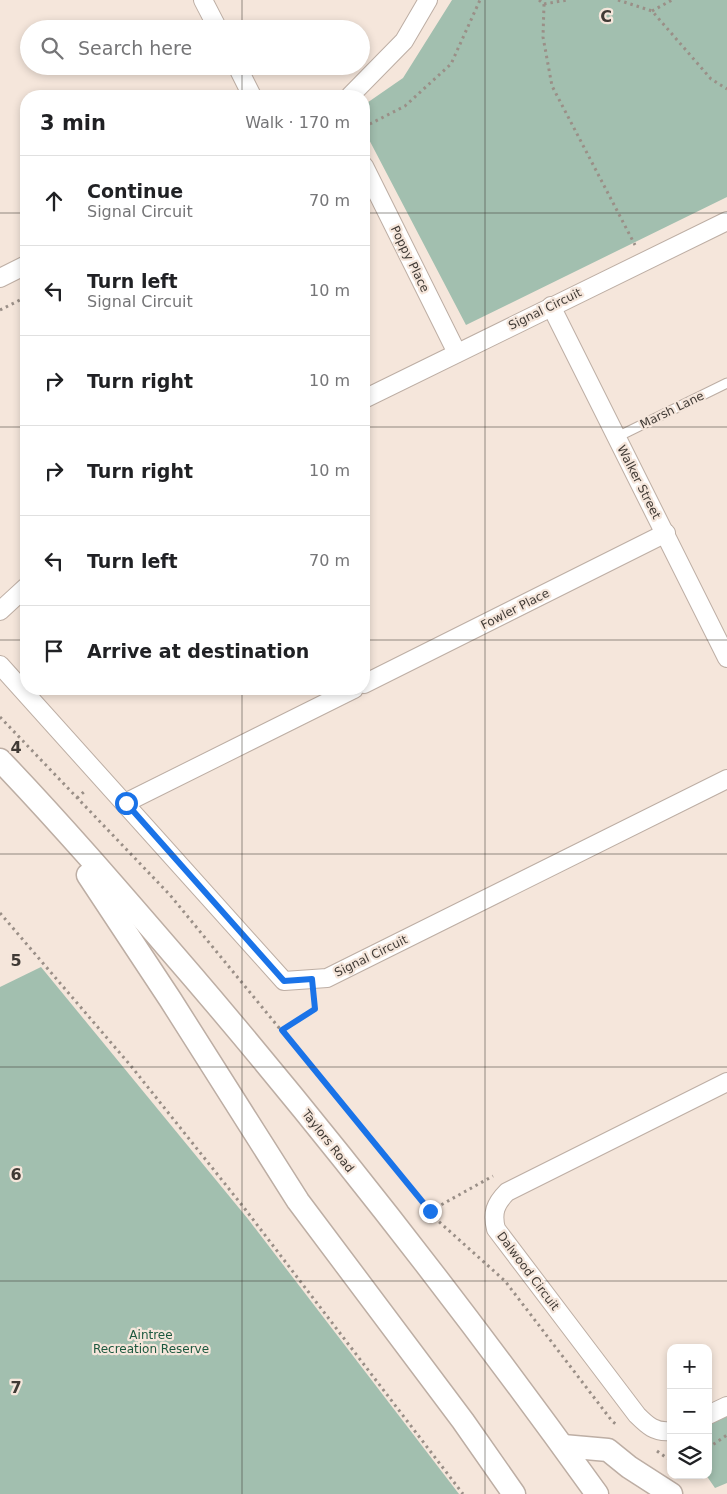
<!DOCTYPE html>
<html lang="en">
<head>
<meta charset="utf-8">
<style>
  :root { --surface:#fff; --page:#f2f2f2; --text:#202124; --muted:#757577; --line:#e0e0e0 }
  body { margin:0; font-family:"DejaVu Sans",sans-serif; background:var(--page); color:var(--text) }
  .controls { position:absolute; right:15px; bottom:15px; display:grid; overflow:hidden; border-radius:10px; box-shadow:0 2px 8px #0003 }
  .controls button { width:45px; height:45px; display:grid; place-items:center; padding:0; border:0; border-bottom:1px solid var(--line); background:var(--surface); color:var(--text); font:25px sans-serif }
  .stop { position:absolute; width:15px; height:15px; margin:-11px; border:4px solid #1a73e8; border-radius:50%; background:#fff }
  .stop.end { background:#1a73e8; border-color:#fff; box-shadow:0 1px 5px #0008 }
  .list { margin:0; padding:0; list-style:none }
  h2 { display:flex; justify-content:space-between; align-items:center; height:65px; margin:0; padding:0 20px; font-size:21px }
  h2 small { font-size:16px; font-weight:400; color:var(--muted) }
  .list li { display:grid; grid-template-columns:32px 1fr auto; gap:15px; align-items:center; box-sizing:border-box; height:90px; padding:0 20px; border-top:1px solid var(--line) }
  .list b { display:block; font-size:19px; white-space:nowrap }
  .list p { margin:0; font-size:16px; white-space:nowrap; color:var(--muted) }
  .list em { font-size:16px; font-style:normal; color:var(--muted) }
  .icon { flex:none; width:28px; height:28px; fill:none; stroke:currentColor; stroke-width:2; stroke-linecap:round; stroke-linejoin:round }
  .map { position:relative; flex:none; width:727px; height:1494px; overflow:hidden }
  .search { position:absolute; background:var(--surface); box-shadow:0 2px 8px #0003; left:20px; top:20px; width:350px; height:55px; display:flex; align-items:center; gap:12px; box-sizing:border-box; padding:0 18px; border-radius:28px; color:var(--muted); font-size:19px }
  .panel { position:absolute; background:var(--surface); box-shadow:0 2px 8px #0003; left:20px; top:90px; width:350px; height:605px; border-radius:20px }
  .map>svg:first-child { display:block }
</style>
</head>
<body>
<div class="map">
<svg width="727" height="1494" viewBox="0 0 727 1494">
  <rect width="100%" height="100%" fill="#f5e6db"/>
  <g fill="#a2bfaf">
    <path d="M452,0H727V197L466,325L364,130V105L403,78Z"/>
    <path d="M41,967L248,1219L459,1494H0V987Z"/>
    <path d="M727,1414V1483L715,1488L706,1475H708V1423Z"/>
  </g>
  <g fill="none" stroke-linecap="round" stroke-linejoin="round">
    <g stroke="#bdaea4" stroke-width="11">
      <path id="service" d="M617,437L727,383"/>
    </g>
    <g stroke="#bdaea4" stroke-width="20">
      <g id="minor">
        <path d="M203,0L218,29"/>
        <path d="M237,66L252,96"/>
        <path d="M350,96L404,41L428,0"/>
        <path d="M364,166L457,353"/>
        <path d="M0,278L26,265"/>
        <path d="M551,306L727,658"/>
        <path d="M364,399L727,221"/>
        <path d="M0,611L26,587"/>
        <path d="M0,665L284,981L327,978L727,779"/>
        <path d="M364,684L666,533"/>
        <path d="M125,803L354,689"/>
        <path d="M708,1415L727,1406"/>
        <path d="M671,1431C655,1433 647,1425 637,1415L496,1229C492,1213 495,1204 507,1192L727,1082"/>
      </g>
    </g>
    <g stroke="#bdaea4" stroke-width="25">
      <g id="tertiary">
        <path d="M0,760C67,830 130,904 193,977C335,1143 469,1316 597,1494"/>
        <path d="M88,875L170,999L298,1201L463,1421L514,1494"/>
        <path d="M563,1446L608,1450L629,1467L671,1494"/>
      </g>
    </g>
    <g stroke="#9a8f87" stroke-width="3" stroke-dasharray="2.5 4" stroke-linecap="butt">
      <path d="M539,0L544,4L543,37L552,86L635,245"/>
      <path d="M618,0L652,11L711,79L727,89"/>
      <path d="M544,4L567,0"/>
      <path d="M652,11L672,0"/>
      <path d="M364,127L405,106L451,64L480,0"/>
      <path d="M0,310L26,297"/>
      <path d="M0,717L170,895L436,1219L505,1281L612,1421L618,1426"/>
      <path d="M77,798L86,790"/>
      <path d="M0,913L131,1066L245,1209L463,1494"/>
      <path d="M282,1030L315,1009L314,999"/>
      <path d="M430,1211L493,1176"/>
      <path d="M708,1448L727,1435"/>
      <path d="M657,1451L671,1461"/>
    </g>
    <use href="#service" stroke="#fff" stroke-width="9"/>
    <use href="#minor" stroke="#fff" stroke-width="18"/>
    <use href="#tertiary" stroke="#fff" stroke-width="22"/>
  </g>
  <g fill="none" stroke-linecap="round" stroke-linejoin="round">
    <path stroke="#1a73e8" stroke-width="6" d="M126,803L284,981L312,979L315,1009L282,1030L430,1211"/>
  </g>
  <path fill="none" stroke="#403a35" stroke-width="1" stroke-opacity="0.55" d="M242,0V29M485,0V1494M242,66V96M0,213H26M364,213H727M0,427H26M364,427H727M0,640H26M364,640H727M242,689V1494M0,854H727M0,1067H727M0,1281H727"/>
  <g text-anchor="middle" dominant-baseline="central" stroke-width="4.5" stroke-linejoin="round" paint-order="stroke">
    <g font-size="12" fill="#403a35" stroke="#f5e6db">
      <text transform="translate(410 259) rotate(64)">Poppy Place</text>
      <text transform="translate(545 309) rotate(-26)">Signal Circuit</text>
      <text transform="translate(672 410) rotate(-26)">Marsh Lane</text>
      <text transform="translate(639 482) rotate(63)">Walker Street</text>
      <text transform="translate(515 609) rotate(-27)">Fowler Place</text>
      <text transform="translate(371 956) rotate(-26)">Signal Circuit</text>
      <text transform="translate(328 1141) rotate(52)">Taylors Road</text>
      <text transform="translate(528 1271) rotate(53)">Dalwood Circuit</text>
    </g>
    <g font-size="12" fill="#1c583e" stroke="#f5e6db">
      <text x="151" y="1335">Aintree<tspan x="151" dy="14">Recreation Reserve</tspan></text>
    </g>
  </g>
  <g font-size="16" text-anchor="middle" font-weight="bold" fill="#403a35" stroke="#f5e6db" stroke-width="4.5" stroke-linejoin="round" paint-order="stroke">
    <text x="606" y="22">C</text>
    <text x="16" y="753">4</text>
    <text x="16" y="966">5</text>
    <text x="16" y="1180">6</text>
    <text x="16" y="1393">7</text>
  </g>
</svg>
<div class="controls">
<button>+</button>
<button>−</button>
<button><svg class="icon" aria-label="layers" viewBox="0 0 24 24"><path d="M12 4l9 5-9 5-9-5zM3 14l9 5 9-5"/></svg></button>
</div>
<div class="stop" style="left:126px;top:803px"></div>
<div class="stop end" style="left:430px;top:1211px"></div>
<div class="search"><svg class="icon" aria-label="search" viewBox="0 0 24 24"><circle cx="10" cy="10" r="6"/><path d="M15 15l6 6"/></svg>Search here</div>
<section class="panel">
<h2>3 min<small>Walk · 170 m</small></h2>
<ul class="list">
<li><svg class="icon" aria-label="ahead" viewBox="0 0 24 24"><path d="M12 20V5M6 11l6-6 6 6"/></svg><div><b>Continue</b><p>Signal Circuit</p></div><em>70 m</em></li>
<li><svg class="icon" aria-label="left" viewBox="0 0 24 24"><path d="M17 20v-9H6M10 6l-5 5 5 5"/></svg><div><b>Turn left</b><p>Signal Circuit</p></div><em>10 m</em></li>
<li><svg class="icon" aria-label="right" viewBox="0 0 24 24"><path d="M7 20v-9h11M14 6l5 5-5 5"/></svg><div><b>Turn right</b></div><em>10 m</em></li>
<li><svg class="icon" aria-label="right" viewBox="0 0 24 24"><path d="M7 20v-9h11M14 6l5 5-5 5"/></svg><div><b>Turn right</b></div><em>10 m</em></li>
<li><svg class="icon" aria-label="left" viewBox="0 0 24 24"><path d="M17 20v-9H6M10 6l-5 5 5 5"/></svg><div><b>Turn left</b></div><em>70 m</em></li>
<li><svg class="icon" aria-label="arrive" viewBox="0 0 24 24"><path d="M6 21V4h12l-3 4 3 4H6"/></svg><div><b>Arrive at destination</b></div></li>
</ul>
</section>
</div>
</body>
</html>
